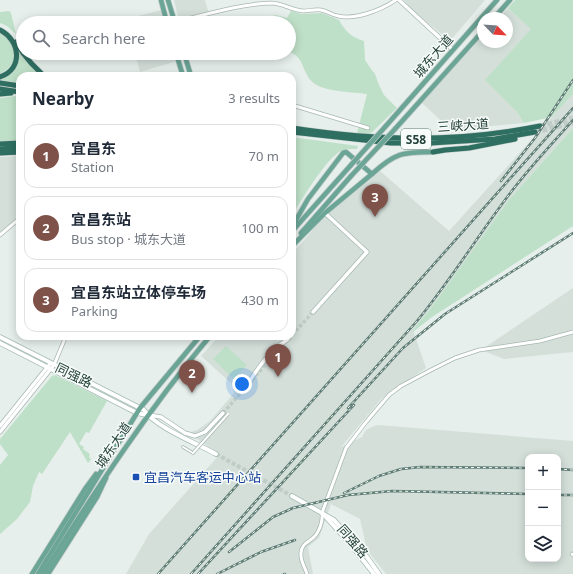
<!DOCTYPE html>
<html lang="en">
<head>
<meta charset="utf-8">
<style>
  :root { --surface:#fff; --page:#f6f6f7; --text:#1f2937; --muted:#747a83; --line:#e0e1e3; --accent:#7f5249 }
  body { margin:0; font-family:"Noto Sans","Noto Sans SC",sans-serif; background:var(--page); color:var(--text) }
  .controls { position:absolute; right:12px; bottom:12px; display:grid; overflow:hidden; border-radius:8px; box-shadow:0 2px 10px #0003 }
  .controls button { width:36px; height:36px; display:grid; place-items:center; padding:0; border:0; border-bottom:1px solid var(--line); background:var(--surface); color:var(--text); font:20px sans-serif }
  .compass { position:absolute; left:477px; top:12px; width:36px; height:36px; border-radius:50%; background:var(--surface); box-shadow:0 2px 10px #0003; rotate:115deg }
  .you { position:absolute; left:242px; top:384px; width:14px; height:14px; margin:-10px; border:3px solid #fff; border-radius:50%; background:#1a73e8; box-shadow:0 0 0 6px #1a73e833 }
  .badge { display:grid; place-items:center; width:26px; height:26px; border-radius:50%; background:var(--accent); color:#fff; font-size:13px; font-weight:700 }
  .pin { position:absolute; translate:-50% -33px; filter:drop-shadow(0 1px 2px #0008) }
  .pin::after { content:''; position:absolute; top:21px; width:14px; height:12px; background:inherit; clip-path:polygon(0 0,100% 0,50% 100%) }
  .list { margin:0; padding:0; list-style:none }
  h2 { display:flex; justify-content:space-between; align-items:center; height:52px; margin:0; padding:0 16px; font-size:17px }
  h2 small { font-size:13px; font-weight:400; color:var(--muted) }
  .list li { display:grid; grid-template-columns:26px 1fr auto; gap:12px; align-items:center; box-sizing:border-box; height:64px; margin:0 8px 8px; padding:0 8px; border:1px solid var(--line); border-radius:12px }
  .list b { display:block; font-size:15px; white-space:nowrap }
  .list p { margin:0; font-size:13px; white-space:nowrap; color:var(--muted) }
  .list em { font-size:13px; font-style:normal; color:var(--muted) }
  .icon { flex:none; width:22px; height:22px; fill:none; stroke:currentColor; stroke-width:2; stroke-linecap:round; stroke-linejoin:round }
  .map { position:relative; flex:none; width:573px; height:574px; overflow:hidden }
  .search { position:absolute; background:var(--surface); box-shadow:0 2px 10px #0003; left:16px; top:16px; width:280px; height:44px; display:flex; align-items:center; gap:10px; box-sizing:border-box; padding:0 14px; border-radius:22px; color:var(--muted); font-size:15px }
  .panel { position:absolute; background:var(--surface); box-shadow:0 2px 10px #0003; left:16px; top:72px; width:280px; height:268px; border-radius:12px }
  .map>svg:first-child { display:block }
</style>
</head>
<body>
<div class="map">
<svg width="573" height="574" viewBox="0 0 573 574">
  <rect width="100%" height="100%" fill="#e6efeb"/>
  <g fill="#d4dfda" fill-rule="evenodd">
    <path d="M174,0H205L209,14L179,21Z"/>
    <path d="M404,0H485L450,41L410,8Z"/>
    <path d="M508,8L532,29L486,80L517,112L524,123L451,130L422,103L483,36V42H507V18H499Z"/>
    <path d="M162,10L166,23H127L126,19Z"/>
    <path d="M135,53H175L177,61L140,72Z"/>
    <path d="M573,94V128L508,201L431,308L413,330L426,368L382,398L341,447L362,437L366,430L372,427L378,425L573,441V574H386L367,550L360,519L331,504L319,538L308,547L313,574H126L149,534L220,454L183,430L191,432L197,430L210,421L234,393L231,383L201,356L219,336H292V254L323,218L380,171L449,231ZM528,457H558V559H528Z"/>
    <path d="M20,156V216L0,232V157Z"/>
    <path d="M573,288V352L504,359L481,350Z"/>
  </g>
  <g fill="#bfe0c8">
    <path d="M515,0H573V94L552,117L524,123L517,112L485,80L531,29L508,8Z"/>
    <path d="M9,11L11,13L16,34L7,26L0,23V12Z"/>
    <path d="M291,11L301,14L322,13L339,20C345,31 351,37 364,41L365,60L371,69L375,74L379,85L384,95L397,108L369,135L357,133L367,94C352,92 328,92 315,84C302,76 305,56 289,52V23H258L261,19L276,15L287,18Z"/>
    <path d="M0,32C17,44 21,63 0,74Z"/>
    <path d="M18,48L41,76H20V83L0,80V79L18,61Z"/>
    <path d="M15,96L20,97V140L0,142V98Z"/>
    <path d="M573,128V226L432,317L413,332V330L431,308L508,201Z"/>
    <path d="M292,137L358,146L357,149C352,149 346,149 341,151C327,157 301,201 292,215Z"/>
    <path d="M226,346L247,365L234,379L213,359Z"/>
    <path d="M55,375L107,401L89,433L86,432L79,444L84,447L83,449L90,454L89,457L91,459L88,463L70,432L42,474L39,472L33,486L30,502L17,519L0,534V465L8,455L0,444V439L52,376Z"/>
  </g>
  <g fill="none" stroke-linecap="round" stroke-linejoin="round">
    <g stroke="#bfccc8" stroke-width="3.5" stroke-dasharray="3.5 2" stroke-linecap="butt">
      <path d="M292,335L313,312"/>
      <path d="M223,413L291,336"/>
    </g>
    <path stroke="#bfccc8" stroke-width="4" stroke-dasharray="4 2" stroke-linecap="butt" d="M216,454L292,496"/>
    <g stroke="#bfccc8" stroke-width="5" stroke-dasharray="5 2.5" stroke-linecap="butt">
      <path d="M540,126L573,118"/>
      <path d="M535,132L573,123"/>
    </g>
    <g stroke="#a8b8b2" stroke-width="3.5">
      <path id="pedestrian" d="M183,447L193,453"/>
    </g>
    <g stroke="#a8b8b2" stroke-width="4.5">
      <g id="minor">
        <path d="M175,22C205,15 239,4 271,3C282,3 291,10 303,11C309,11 315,9 321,10C327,11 332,15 338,16C356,20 381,10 396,0"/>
        <path d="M292,105L368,128"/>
        <path d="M0,235L20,218"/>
        <path d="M54,365L66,336"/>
        <path d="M572,554L573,555"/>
        <path d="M307,574C305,567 300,561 301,553C301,544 309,542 314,537C320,531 323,520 322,513L346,448L366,422L389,395L401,386L431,370L455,358L479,350L540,341L573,332"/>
      </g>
    </g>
    <g stroke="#a8b8b2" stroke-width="5">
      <g id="tertiary">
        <path d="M399,0L453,50"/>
        <path d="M313,312L367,252L325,213"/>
        <path d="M247,386C257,368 271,350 288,339"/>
        <path d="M148,415L161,417L185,433L195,436L205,432L223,413"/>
        <path d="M0,426L50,364"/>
        <path d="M0,432L54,365"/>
      </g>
    </g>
    <g stroke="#a4bbb3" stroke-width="5.5">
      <g id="secondary">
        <path d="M0,337L144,410C155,427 198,444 216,454"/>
        <path d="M0,343L137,413L147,415"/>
        <path d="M292,496L334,520L367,557L379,574"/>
        <path d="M324,515L352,546L374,574"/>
      </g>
    </g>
    <g stroke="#c2cac8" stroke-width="6">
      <g id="primary">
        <path d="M161,0L167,23"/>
        <path d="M168,0L175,23"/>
        <path d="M494,18L510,0"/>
        <path d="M176,53L183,76"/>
        <path d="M184,53L191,76"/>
        <path d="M385,127L497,0"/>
        <path d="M395,129L483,31"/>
        <path d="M372,174C395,153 402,152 433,152"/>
        <path d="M294,229L351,165"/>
        <path d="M301,233L351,176"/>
        <path d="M292,246L325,213L372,174L346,152L343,153L308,199L296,220L294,229"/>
        <path d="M32,574L85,489L96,474"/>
        <path d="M38,574L140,408L200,336"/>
        <path d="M43,574C95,491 147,411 210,336"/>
        <path d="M48,574L97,497L106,478"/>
      </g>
    </g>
    <g stroke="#c2cac8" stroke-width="6">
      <g id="motorway">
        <path d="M0,30C20,40 24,69 0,77"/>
        <path d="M16,42L23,53"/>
        <path d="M23,53L31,63L44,76"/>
        <path d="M0,83L20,86"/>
        <path d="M0,89L20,92"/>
        <path d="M0,94L11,93"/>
        <path d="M292,128C378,141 455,143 540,126"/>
        <path d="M292,132L391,143H431L495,139L535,132"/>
        <path d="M0,144L20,143"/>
        <path d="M0,149L20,147"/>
        <path d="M433,152L445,150L469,148L515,139"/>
        <path d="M0,153L20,152"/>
      </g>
    </g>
    <use href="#pedestrian" stroke="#fff" stroke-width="2"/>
    <use href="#minor" stroke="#fff" stroke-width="3"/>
    <use href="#tertiary" stroke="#fff" stroke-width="3.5"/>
    <use href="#secondary" stroke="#fff" stroke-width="4"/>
    <use href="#primary" stroke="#6aa596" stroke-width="4.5"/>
    <use href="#motorway" stroke="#2f6f62" stroke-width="5"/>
    <g stroke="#5f7d75" stroke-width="2.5">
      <g id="rail">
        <path d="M501,181L535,138L573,80"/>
        <path d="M348,408L403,348L445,314L573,233"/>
        <path d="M558,469L573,470"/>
        <path d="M344,493L379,476L401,469L420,467L528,468"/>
        <path d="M558,495H573"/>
        <path d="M229,552L273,517L293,508L348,495L392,491L528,494"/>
        <path d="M158,574L573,108"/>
        <path d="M191,574L417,321C450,281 477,237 508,196C528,169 551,145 573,120"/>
        <path d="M198,574L354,405"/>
        <path d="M217,574L261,552L295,540"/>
        <path d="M284,574H285"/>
      </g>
    </g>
    <use href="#rail" stroke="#f7fbf9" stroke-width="1" stroke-dasharray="3" stroke-linecap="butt"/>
    <g stroke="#a8b8b2" stroke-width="3.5" stroke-linecap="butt">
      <path id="pedestrian-bridge" d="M193,453L228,414"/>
    </g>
    <g stroke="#c2cac8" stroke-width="6" stroke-linecap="butt">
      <g id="primary-bridge">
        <path d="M351,165L385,127"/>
        <path d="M351,176L395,129"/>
      </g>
    </g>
    <use href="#pedestrian-bridge" stroke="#fff" stroke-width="2"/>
    <use href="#primary-bridge" stroke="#6aa596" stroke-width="4.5"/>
  </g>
  <rect fill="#1a4fb4" stroke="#f7fbf9" stroke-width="1.5" x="132" y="473" width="8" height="8" rx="2"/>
  <g text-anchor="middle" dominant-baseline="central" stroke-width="3" stroke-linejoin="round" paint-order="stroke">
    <rect fill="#f7fbf9" stroke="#637a73" stroke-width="1" x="401" y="129" width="30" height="20" rx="3"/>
    <g font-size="12" font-weight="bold" fill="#24423a">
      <text x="416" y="139">S58</text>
    </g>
    <g font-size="13" fill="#24423a" stroke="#f7fbf9">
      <text transform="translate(433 56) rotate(-49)">城东大道</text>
      <text transform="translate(463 125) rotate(-4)">三峡大道</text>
      <text transform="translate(74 375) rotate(26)">同强路</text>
      <text transform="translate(113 445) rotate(-56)">城东大道</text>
      <text transform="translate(353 541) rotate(49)">同强路</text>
    </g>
    <g font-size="13" fill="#164399" stroke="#f7fbf9" text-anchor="start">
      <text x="144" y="477">宜昌汽车客运中心站</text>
    </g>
  </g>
</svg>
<div class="controls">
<button>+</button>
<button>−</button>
<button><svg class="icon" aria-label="layers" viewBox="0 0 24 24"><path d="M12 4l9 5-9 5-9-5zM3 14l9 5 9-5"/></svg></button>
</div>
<svg class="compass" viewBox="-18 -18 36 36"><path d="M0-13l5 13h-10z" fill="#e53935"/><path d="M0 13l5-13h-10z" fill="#747a83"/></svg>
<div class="you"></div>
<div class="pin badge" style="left:278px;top:377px">1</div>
<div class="pin badge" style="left:192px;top:393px">2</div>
<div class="pin badge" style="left:375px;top:217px">3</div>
<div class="search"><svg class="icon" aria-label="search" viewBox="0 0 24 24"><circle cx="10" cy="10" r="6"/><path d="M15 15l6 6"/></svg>Search here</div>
<section class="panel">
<h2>Nearby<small>3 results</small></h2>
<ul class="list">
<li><span class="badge">1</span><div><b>宜昌东</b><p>Station</p></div><em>70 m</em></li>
<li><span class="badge">2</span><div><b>宜昌东站</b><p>Bus stop · 城东大道</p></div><em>100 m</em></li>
<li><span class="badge">3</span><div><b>宜昌东站立体停车场</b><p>Parking</p></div><em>430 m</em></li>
</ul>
</section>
</div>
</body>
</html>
